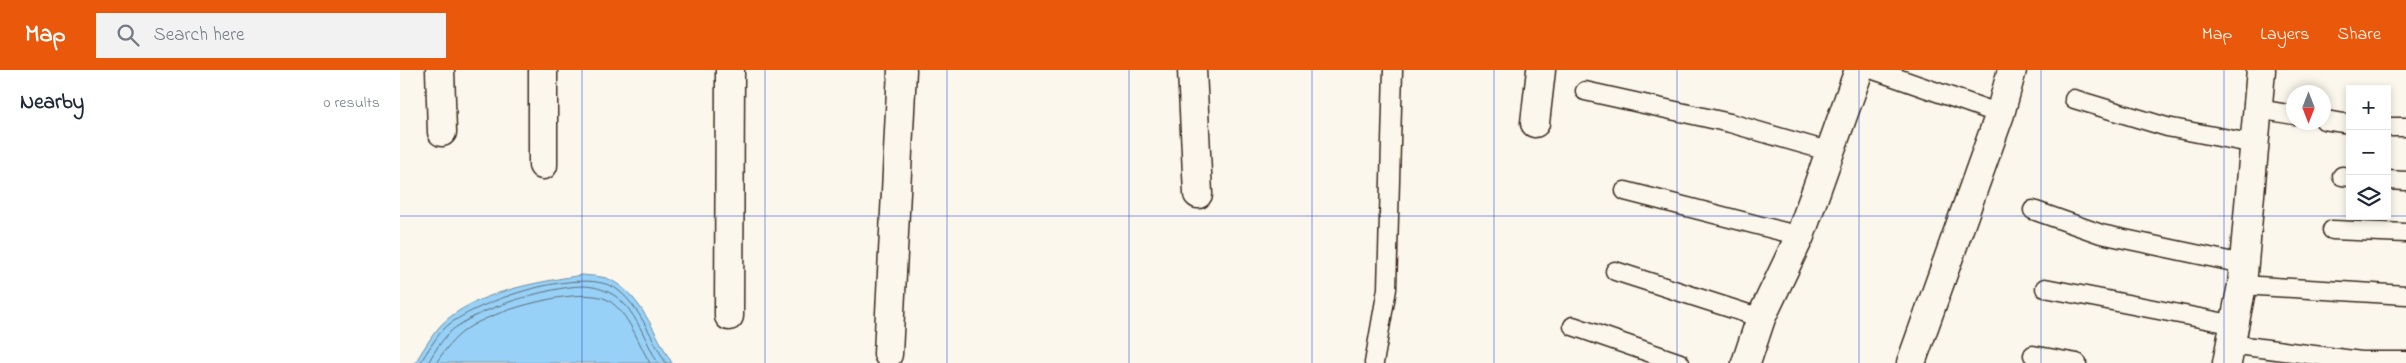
<!DOCTYPE html>
<html lang="en">
<head>
<meta charset="utf-8">
<style>
  :root { --surface:#fff; --page:#f2f2f3; --text:#1f2937; --muted:#747a83; --line:#e0e1e3; --accent:#ea580c }
  body { margin:0; font-family:"Indie Flower",sans-serif; background:var(--page); color:var(--text) }
  .controls { position:absolute; right:15px; top:15px; display:grid; overflow:hidden; border-radius:0px; box-shadow:0 2px 8px #0003 }
  .controls button { width:45px; height:45px; display:grid; place-items:center; padding:0; border:0; border-bottom:1px solid var(--line); background:var(--surface); color:var(--text); font:25px sans-serif }
  .compass { position:absolute; left:1886px; top:15px; width:45px; height:45px; border-radius:50%; background:var(--surface); box-shadow:0 2px 8px #0003; rotate:180deg }
  .list { margin:0; padding:0; list-style:none }
  h2 { display:flex; justify-content:space-between; align-items:center; height:65px; margin:0; padding:0 20px; font-size:21px }
  h2 small { font-size:16px; font-weight:400; color:var(--muted) }
  .icon { flex:none; width:28px; height:28px; fill:none; stroke:currentColor; stroke-width:2; stroke-linecap:round; stroke-linejoin:round }
  .map { position:relative; flex:none; width:2006px; height:293px; overflow:hidden }
  header { display:flex; align-items:center; gap:30px; box-sizing:border-box; height:70px; padding:0 25px; background:var(--accent); color:#fff }
  header strong { font-size:24px }
  nav { display:flex; gap:28px; margin-inline-start:auto; font-size:18px }
  .search { width:350px; height:45px; background:var(--page); display:flex; align-items:center; gap:12px; box-sizing:border-box; padding:0 18px; border-radius:0px; color:var(--muted); font-size:19px }
  main { display:flex }
  aside { flex:1; background:var(--surface) }
  .map>svg:first-child { display:block }
</style>
</head>
<body>
<header>
<strong>Map</strong>
<div class="search"><svg class="icon" aria-label="search" viewBox="0 0 24 24"><circle cx="10" cy="10" r="6"/><path d="M15 15l6 6"/></svg>Search here</div>
<nav><a>Map</a><a>Layers</a><a>Share</a></nav>
</header>
<main>
<aside>
<h2>Nearby<small>0 results</small></h2>
<ul class="list">
</ul>
</aside>
<div class="map">
<svg width="2006" height="293" viewBox="0 0 2006 293">
  <rect width="100%" height="100%" fill="#fbf7ec"/>
  <filter id="ink" filterUnits="userSpaceOnUse"><feTurbulence type="fractalNoise" baseFrequency=".02" numOctaves="2"/><feDisplacementMap in="SourceGraphic" scale="10" xChannelSelector="R" yChannelSelector="G"/><feConvolveMatrix kernelMatrix="1 2 1 2 8 2 1 2 1" color-interpolation-filters="sRGB"/></filter>
  <g filter="url(#ink)">
    <path fill="#97d1f7" stroke="#728ea0" d="M182,205C190,206 199,206 206,208C240,221 254,264 272,293H15C23,280 31,266 41,255C73,222 139,212 182,205Z"/>
    <g fill="none" stroke-linecap="round" stroke-linejoin="round">
      <g stroke="#606d75" stroke-width="1">
        <path d="M20,293C28,281 36,266 47,256C78,231 184,194 218,220C241,238 251,269 266,293"/>
        <path d="M28,293C34,282 41,271 50,262C75,239 149,217 182,216C193,216 203,219 212,224C235,237 245,271 258,293"/>
        <path d="M36,293C46,278 57,264 73,255C98,240 182,215 208,230C229,243 238,273 250,293"/>
      </g>
      <g stroke="#3b2a1e" stroke-width="21">
        <g id="service">
          <path d="M1474,0L1600,44"/>
          <path d="M1185,21L1330,53L1431,82"/>
          <path d="M1674,29L1767,57L1855,74"/>
          <path d="M1858,39L1894,45"/>
          <path d="M1924,50L1950,54"/>
          <path d="M1987,57H2006"/>
          <path d="M1942,106L1950,107"/>
          <path d="M1987,110L2006,111"/>
          <path d="M1225,121L1400,166"/>
          <path d="M1633,140L1701,164L1843,194"/>
          <path d="M1932,160L2006,163"/>
          <path d="M1215,201L1361,248"/>
          <path d="M1842,215L2006,225"/>
          <path d="M1645,218L1836,255"/>
          <path d="M1173,256L1280,293"/>
          <path d="M1830,274L1961,291H2006"/>
          <path d="M1633,285L1677,293"/>
          <path d="M974,293L987,219L993,0"/>
        </g>
      </g>
      <g stroke="#3b2a1e" stroke-width="31">
        <g id="minor">
          <path d="M40,0L42,62"/>
          <path d="M143,0V95"/>
          <path d="M792,0L798,124"/>
          <path d="M1135,53L1141,0"/>
          <path d="M329,246L330,0"/>
          <path d="M488,284L502,0"/>
          <path d="M1346,293L1361,248L1400,166L1459,0"/>
          <path d="M1511,293L1600,44L1612,0"/>
          <path d="M1827,293L1842,215L1861,0"/>
        </g>
      </g>
      <use href="#service" stroke="#fbf7ec" stroke-width="18"/>
      <use href="#minor" stroke="#fbf7ec" stroke-width="28"/>
    </g>
  </g>
  <path fill="none" stroke="#1d4ed8" stroke-width="1" stroke-opacity="0.55" d="M182,0V293M365,0V293M547,0V293M729,0V293M912,0V293M1094,0V293M1277,0V293M1459,0V293M1641,0V293M1824,0V293M0,146H2006"/>
</svg>
<div class="controls">
<button>+</button>
<button>−</button>
<button><svg class="icon" aria-label="layers" viewBox="0 0 24 24"><path d="M12 4l9 5-9 5-9-5zM3 14l9 5 9-5"/></svg></button>
</div>
<svg class="compass" viewBox="-18 -18 36 36"><path d="M0-13l5 13h-10z" fill="#e53935"/><path d="M0 13l5-13h-10z" fill="#747a83"/></svg>
</div>
</main>
</body>
</html>
